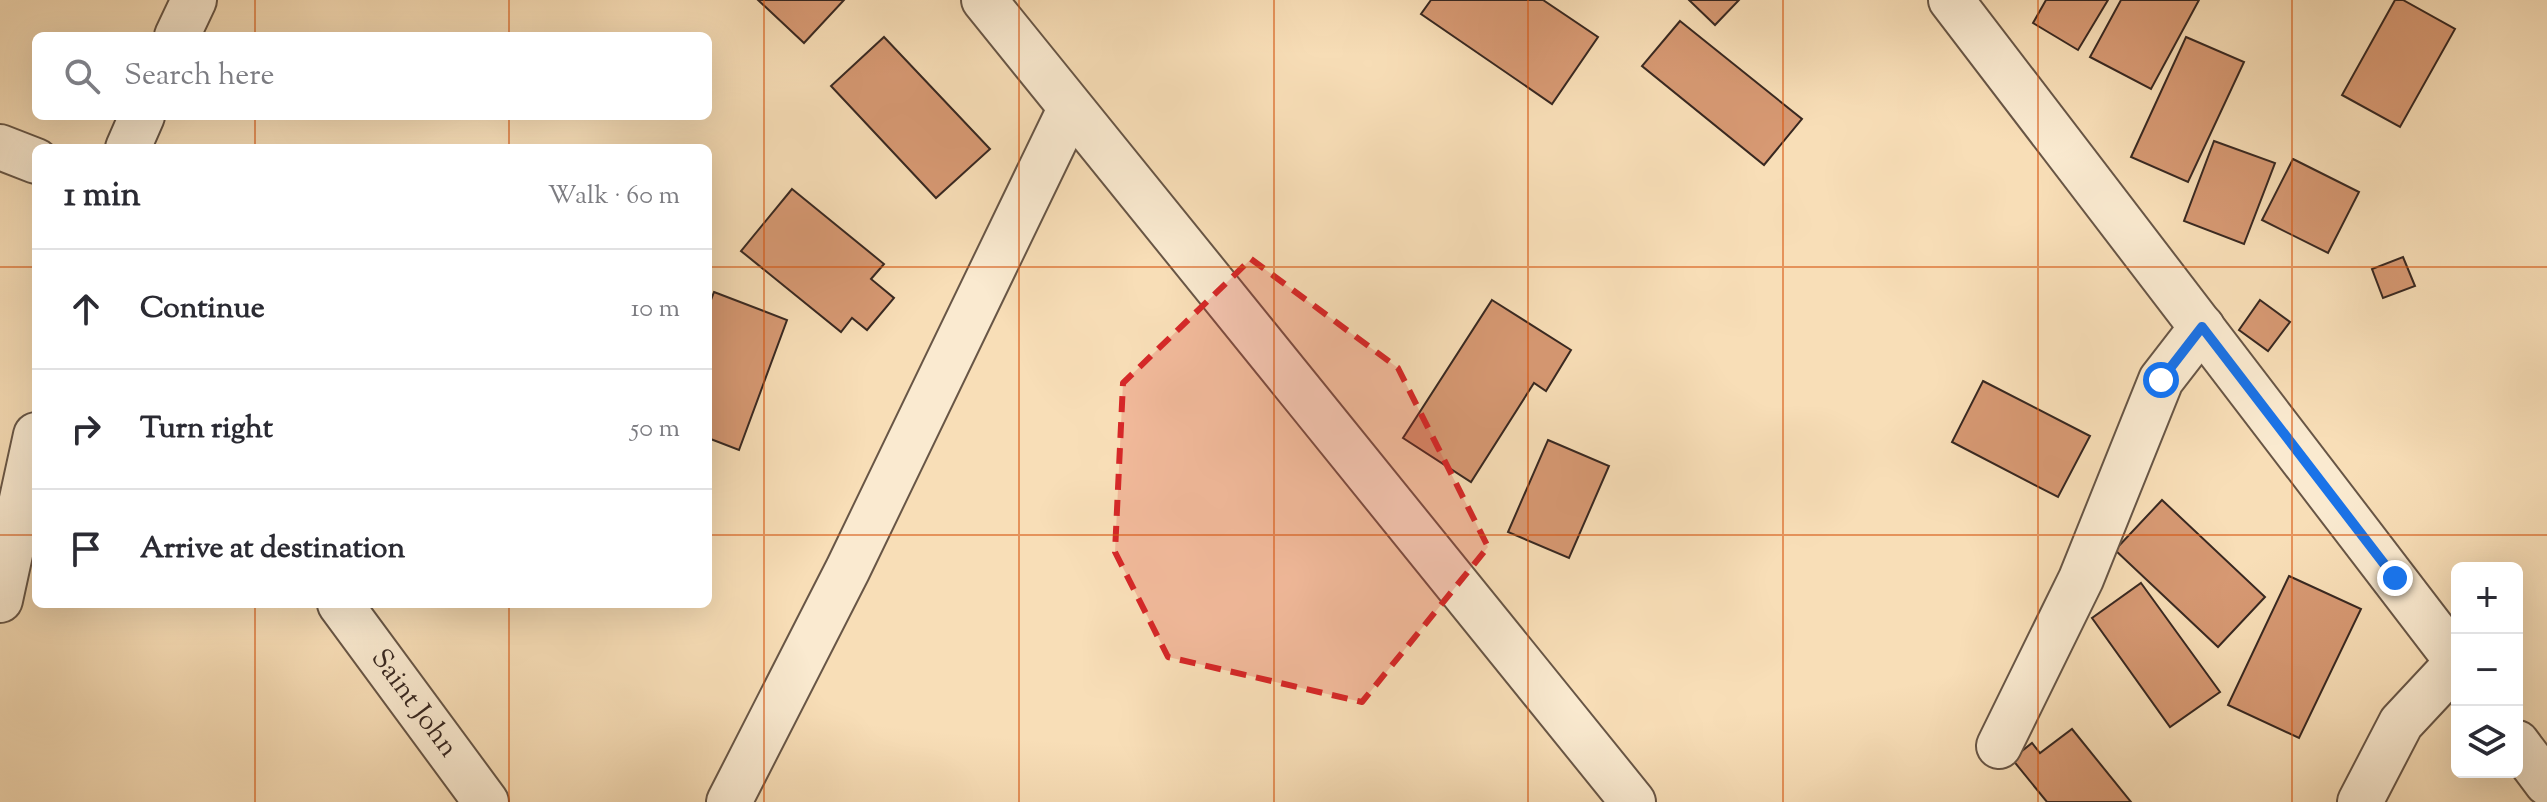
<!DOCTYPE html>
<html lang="en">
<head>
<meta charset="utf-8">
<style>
  :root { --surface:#fff; --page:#f7f7f7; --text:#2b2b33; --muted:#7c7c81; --line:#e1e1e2 }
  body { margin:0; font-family:"Sorts Mill Goudy",serif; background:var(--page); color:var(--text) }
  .controls { position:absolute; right:24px; bottom:24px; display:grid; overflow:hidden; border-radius:12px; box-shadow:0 8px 32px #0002 }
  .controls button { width:72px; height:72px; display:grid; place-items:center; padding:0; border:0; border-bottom:2px solid var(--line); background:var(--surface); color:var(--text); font:40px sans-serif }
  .stop { position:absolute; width:24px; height:24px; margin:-18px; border:6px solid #1a73e8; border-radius:50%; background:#fff }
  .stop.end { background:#1a73e8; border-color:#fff; box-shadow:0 2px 8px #0008 }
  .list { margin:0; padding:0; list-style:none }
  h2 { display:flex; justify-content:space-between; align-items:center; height:104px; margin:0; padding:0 32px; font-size:34px }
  h2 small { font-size:26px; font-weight:400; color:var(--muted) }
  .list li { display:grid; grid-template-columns:52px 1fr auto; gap:24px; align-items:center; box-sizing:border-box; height:120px; padding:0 32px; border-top:2px solid var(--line) }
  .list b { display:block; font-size:30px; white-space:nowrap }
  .list em { font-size:26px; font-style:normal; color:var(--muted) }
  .icon { flex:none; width:44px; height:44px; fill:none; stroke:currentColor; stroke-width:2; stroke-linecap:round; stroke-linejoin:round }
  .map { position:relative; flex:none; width:2547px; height:802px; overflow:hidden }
  .search { position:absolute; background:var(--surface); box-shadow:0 8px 32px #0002; left:32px; top:32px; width:680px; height:88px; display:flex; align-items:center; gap:20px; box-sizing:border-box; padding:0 28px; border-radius:12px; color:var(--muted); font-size:30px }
  .panel { position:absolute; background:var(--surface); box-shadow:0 8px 32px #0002; left:32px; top:144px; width:680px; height:464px; border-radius:12px }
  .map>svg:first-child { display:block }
</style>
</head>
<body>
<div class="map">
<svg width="2547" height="802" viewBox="0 0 2547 802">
  <rect width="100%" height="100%" fill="#f8deb7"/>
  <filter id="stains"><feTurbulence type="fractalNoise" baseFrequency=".0025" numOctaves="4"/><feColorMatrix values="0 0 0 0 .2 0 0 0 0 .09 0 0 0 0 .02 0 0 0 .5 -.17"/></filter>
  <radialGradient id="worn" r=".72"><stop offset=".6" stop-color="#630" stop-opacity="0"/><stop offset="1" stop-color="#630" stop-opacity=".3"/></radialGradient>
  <g fill="#d79973" stroke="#382821" stroke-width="2">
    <path d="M758,0H844L804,43Z"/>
    <path d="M1431,0H1543L1598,37L1552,104L1421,14Z"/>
    <path d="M1689,0H1739L1715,25Z"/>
    <path d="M2046,0H2108L2078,50L2033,23Z"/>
    <path d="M2121,0H2199L2151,89L2090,57Z"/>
    <path d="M2395,0H2403L2455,29L2400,127L2342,95Z"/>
    <path d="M1680,21L1802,119L1764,165L1642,66Z"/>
    <path d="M884,37L990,149L936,198L831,86Z"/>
    <path d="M2186,37L2244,62L2188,182L2131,157Z"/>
    <path d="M2214,141L2275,163L2244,244L2184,221Z"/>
    <path d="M2293,159L2359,192L2328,253L2262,220Z"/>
    <path d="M792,189L884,264L871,279L894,298L867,330L852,318L841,332L741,251Z"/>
    <path d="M2403,257L2415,286L2383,298L2372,269Z"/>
    <path d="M714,292L787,320L739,450L708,438V308Z"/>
    <path d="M1492,300L1571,350L1546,391L1534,383L1471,482L1403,438Z"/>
    <path d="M2260,300L2290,322L2268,351L2239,330Z"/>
    <path d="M1983,381L2090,436L2058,497L1952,442Z"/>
    <path d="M1548,440L1609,466L1569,558L1508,532Z"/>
    <path d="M2162,500L2265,597L2218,647L2115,550Z"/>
    <path d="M2289,576L2361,609L2299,738L2228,705Z"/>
    <path d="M2141,583L2220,692L2170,727L2092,618Z"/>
    <path d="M2072,729L2131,802H2047L2012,759L2032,743L2040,753Z"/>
  </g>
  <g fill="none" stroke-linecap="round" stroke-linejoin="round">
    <g stroke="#685646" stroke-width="48">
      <g id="minor">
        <path d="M984,0L1633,802"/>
        <path d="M1951,0L2457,661"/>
        <path d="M177,36L194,0"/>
        <path d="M0,147L36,161"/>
        <path d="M128,148L142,116"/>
        <path d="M0,600L36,435"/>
        <path id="s1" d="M340,604L486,802"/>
        <path d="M2517,743L2547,783"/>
        <path d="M1999,746L2081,579L2161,380L2202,327"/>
        <path d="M729,802L848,569L1070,109"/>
        <path d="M2360,802L2401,723L2457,663"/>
      </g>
    </g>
    <use href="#minor" stroke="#faead0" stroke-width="44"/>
  </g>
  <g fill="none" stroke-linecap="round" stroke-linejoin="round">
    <path stroke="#1a73e8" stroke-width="10" d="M2161,380L2202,327L2395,578"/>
  </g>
  <path fill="#d62828" fill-opacity="0.2" stroke="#d62828" stroke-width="6" stroke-dasharray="16 10" stroke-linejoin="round" d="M1251,259L1398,368L1488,547L1362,702L1168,657L1115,552L1123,383Z"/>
  <path fill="none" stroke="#d6540e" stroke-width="2" stroke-opacity="0.55" d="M255,0V36M509,0V36M764,0V802M1019,0V802M1274,0V802M1528,0V802M1783,0V802M2038,0V802M2292,0V802M255,116V148M509,116V148M0,267H36M708,267H2547M0,535H36M708,535H2547M255,604V802M509,604V802"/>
  <g text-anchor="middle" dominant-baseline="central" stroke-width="6" stroke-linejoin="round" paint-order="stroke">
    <g font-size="28" fill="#382821" stroke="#faead0">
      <text stroke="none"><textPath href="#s1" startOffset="124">Saint John</textPath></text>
    </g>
  </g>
  <rect width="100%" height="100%" filter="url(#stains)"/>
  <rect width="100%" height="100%" fill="url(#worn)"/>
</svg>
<div class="controls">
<button>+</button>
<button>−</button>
<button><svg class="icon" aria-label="layers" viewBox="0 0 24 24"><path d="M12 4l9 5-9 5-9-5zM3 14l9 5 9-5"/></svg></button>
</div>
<div class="stop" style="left:2161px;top:380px"></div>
<div class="stop end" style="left:2395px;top:578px"></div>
<div class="search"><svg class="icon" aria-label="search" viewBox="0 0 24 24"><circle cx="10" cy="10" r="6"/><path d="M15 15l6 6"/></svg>Search here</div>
<section class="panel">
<h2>1 min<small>Walk · 60 m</small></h2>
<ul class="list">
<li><svg class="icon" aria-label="ahead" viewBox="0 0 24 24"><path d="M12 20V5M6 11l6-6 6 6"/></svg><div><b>Continue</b></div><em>10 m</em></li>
<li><svg class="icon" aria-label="right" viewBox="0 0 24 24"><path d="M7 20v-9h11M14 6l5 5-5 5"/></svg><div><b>Turn right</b></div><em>50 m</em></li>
<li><svg class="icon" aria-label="arrive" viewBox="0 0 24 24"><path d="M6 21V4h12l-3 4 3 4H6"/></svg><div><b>Arrive at destination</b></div></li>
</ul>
</section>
</div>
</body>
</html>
